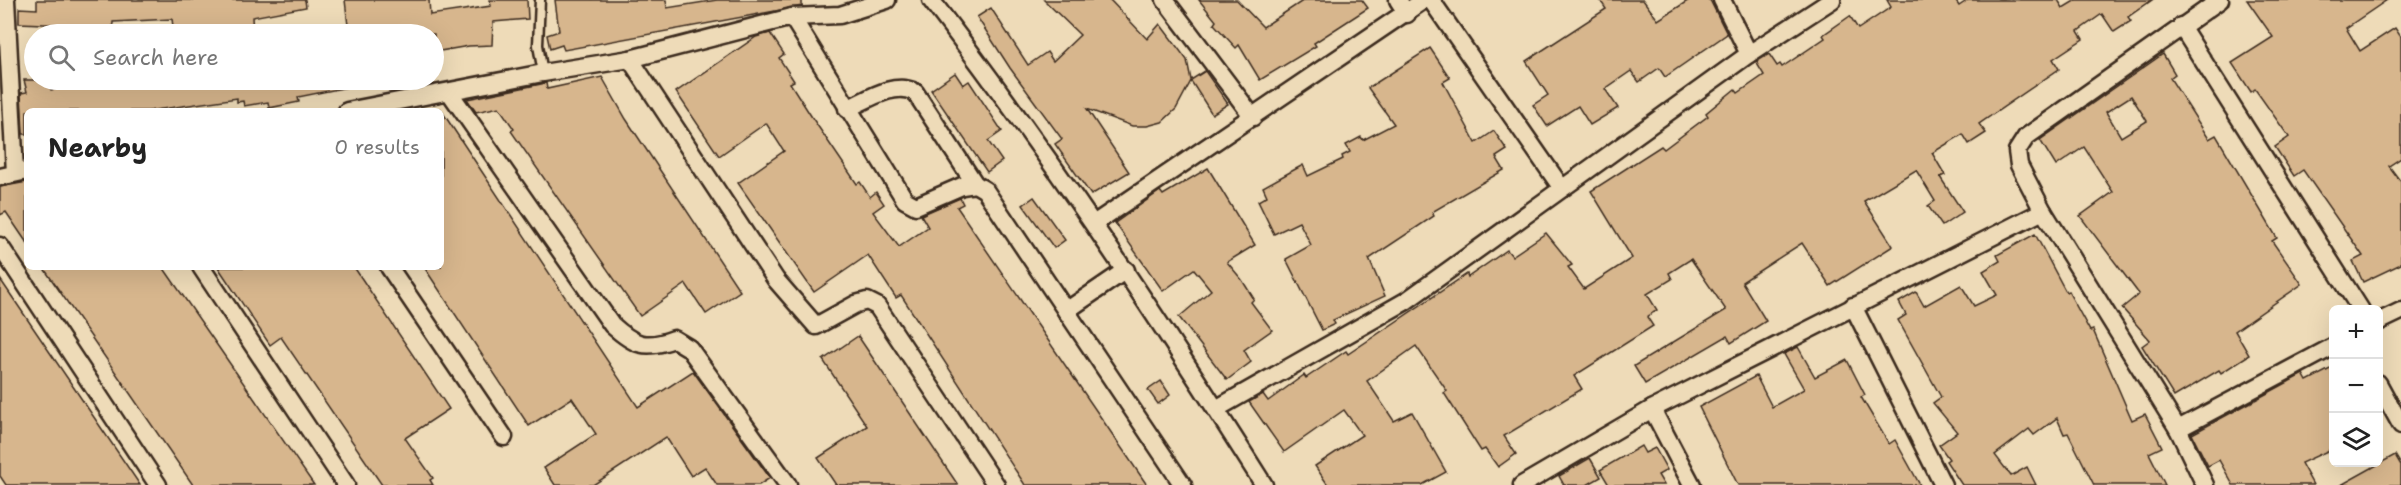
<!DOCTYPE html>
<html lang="en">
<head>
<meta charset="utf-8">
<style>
  :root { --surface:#fff; --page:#f2f2f2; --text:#222; --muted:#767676; --line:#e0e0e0 }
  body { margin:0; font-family:"Shantell Sans",sans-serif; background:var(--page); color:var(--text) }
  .controls { position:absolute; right:18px; bottom:18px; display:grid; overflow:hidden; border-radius:9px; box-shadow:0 6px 24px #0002 }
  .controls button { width:54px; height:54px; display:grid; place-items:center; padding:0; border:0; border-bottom:2px solid var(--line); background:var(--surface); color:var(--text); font:30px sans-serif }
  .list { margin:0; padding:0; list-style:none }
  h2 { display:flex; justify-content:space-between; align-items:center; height:78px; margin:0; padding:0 24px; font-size:26px }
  h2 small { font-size:20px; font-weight:400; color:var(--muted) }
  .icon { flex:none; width:33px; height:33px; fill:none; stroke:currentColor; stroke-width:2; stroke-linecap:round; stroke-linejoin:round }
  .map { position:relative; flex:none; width:2401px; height:485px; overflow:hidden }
  .search { position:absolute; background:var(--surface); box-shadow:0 6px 24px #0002; left:24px; top:24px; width:420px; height:66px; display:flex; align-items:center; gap:15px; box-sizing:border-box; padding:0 21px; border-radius:33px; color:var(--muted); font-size:22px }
  .panel { position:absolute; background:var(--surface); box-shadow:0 6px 24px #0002; left:24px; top:108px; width:420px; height:162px; border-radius:9px }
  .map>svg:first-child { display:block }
</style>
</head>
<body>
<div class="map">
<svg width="2401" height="485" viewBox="0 0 2401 485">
  <rect width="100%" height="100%" fill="#eedbb8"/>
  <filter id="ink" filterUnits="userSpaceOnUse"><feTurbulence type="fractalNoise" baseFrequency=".0167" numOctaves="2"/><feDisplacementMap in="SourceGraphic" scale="12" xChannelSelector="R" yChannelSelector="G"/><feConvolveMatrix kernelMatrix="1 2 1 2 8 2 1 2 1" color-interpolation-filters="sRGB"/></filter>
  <g filter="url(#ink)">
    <g fill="#d7b68d" stroke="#3b2a1e" stroke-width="1.5" fill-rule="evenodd">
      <path d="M37,0H305L306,7L252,17L253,34H174L172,19L113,22L112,34H68L67,25L19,23V8L37,9Z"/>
      <path d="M345,0H429L430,15L491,6L490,0H527L528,19L493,22L492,45L469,46L434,52V34H349Z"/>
      <path d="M555,0H666L667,8L717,0H802V6L564,50L562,45L550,49L547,35L559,31Z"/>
      <path d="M1044,0H1110L1147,39L1160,24L1187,60L1191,80L1205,71L1228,104L1212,114L1191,81L1176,109L1162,122L1147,126H1132L1087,109L1129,172L1091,195L1055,144L1062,139L1010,68L977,17L991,8L1028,65L1047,52L1053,61L1080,35Z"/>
      <path d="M1199,0H1237L1263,27L1304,0H1362L1368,8L1314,43L1316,46L1260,80L1239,45L1236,48L1214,24L1216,21Z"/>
      <path d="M1600,0H1643L1658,20L1689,0H1710L1727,34L1665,77L1659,68L1639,82L1631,71L1605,89L1618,108L1590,125L1578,106L1547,126L1533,105L1548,95L1526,61L1606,9Z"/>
      <path d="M1887,0H1955L1959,6L1968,0H2058L2063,8L2076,0H2152L2128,17L2131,21L2114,32L2102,14L2078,31L2083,39L2053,59L2059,69L1979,124L1986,133L1969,144L1963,134L1932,153L1945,175L1940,177L1963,212L1942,226L1928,206L1935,201L1916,170L1864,201L1893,246L1830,286L1802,243L1742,282L1766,321L1731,343L1727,336L1645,384L1634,366L1726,310L1691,259L1669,273L1672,279L1647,294L1657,310L1647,317L1653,326L1574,376L1582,389L1504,436L1516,454L1498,467L1485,449L1481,451L1444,393L1447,391L1416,346L1367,381L1394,421L1412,412L1446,472L1422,485H1328L1315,466L1362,435L1344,410L1284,452L1249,402L1263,394L1268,401L1304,375L1306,378L1346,351L1348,354L1467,274L1468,277L1507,250L1512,256L1546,233L1572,265L1568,267L1584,289L1632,258L1591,191L1661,146L1664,149L1708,116L1706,113L1735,89L1738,93L1764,75L1756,62L1769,54L1777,66L1780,64L1782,67L1825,38L1823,35L1850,16L1858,29L1891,7Z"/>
      <path d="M2247,0H2387L2346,28L2360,51L2395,28L2401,37V158L2389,166L2401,182V264L2363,282L2353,261L2363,256L2303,170L2294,176L2275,147L2289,137L2255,89L2251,92L2232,63L2273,37Z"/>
      <path d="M770,33L784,54L779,58L794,81L790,83L813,119L857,184L860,182L870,197L876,192L884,204L873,212L899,247L928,227L921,215L960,198L963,204L957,207L1147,485H1025L901,295L896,298L868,255L814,292L738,183L784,151L766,123L719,156L676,92L756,37Z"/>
      <path d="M1430,48L1450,78L1443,82L1476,143L1494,131L1507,150L1496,157L1504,170L1432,212L1434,216L1369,259L1385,296L1333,320L1335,324L1322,330L1286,259L1311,245L1299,222L1274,234L1258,201L1267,196L1263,187L1292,171L1303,165L1308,176L1343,159L1342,156L1350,152L1346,145L1361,137L1363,140L1394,124L1368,88Z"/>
      <path d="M2163,54L2175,74L2170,78L2209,139L2216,135L2277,238L2272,241L2302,284L2235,331L2249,355L2221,373L2219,370L2174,397L2142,346L2150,340L2122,308L2139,294L2080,216L2113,192L2084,147L2056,166L2040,140ZM2131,96L2147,121L2121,137L2106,112Z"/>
      <path d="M955,73L963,85L969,81L1002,131L988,141L1002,161L987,172L931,90Z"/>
      <path d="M602,77L626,119L740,291L706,314L686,284L640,316L511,131L514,129L499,107L476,112L467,99L546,83L547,89Z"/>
      <path d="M24,80H48L51,90L102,80H352L353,86L298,97L299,102L269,108L268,102L244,106L243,101L237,102V98L148,111H27V134H23L21,93L27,92Z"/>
      <path d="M441,110L638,407L693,371L770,478L759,485H717L705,467L691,476L666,437L593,485H555L544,468L596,434L572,398L529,426L424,267H441Z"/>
      <path d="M1208,168L1255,245L1227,262L1242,280L1254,299L1251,302L1272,330L1244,350L1251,362L1227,380L1179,317L1211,290L1194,269L1163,291L1115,223L1160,191L1163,195Z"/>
      <path d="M27,182V243L6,212L0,215V187Z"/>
      <path d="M1034,197L1065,240L1054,248L1023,205Z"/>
      <path d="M2035,234L2066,292L2068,291L2090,331L2093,330L2132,420L2145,414L2162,447L2149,453L2165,485H2094L2068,433L2064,434L2057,418L2034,435L2029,429L1995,455L2011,476L2027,467L2036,485H1962L1946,461L1949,459L1939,445L1957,432L1933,403L1941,397L1898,320L1906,315L1899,302L1916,292L1924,306L1961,285L1974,306L1997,295L1983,271L2000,261L1997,255Z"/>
      <path d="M43,267H163L314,485H193Z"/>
      <path d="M218,267H354L449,409L405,438L433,478L430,480L433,485H382L281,337L270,345Z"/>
      <path d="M0,279L140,485H6L0,476Z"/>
      <path d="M858,336L958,485H836L818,458L867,426L823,360Z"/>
      <path d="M1798,347L1815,377L1847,360L1865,395L1861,397L1889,444L1895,440L1920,485H1738L1699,407L1756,376L1772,407L1804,389L1784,354Z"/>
      <path d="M2334,367V448L2301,463L2313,485H2233L2219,460L2208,466L2192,434L2303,374L2307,381Z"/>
      <path d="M1161,381L1170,395L1158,404L1148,390Z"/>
      <path d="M1641,446L1645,453L1655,448L1667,470L1658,475L1664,485H1609L1600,470Z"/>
      <path d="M2395,455L2401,465V485H2341Z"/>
      <path d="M1590,458L1601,477L1587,485H1564L1559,476Z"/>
    </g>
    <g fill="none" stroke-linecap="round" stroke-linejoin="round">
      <g stroke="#3b2a1e" stroke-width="13">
        <path id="lane" d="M540,0L538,45L543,73"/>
      </g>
      <g stroke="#3b2a1e" stroke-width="21">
        <g id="street">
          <path d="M6,0L15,173"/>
          <path d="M931,0C1051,156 1159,319 1264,485"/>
          <path d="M1165,0L1253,117"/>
          <path d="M1398,0L1407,14"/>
          <path d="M1431,0L1561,187"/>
          <path d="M1722,0L1749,54"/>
          <path d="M792,17L905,200L916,206L962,186L975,184L985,190L1183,485"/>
          <path d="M2181,26L2361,310"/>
          <path d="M630,59L776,280L816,326L856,304L867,301L877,306L996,485"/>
          <path d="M450,93L612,325C634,345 645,350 674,339L689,348L788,485"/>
          <path d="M847,109C867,100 894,81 915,92L975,184"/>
          <path d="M347,111L543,73L630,59L792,17L840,15L887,0"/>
          <path d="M0,177L27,171"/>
          <path d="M2043,211L2178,429L2205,485"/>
          <path d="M1095,223L1424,0"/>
          <path d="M0,246L158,485"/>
          <path d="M201,267L346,485"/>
          <path d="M389,267L504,437"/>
          <path d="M1853,306L1943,485"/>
          <path d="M1066,311L1126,270"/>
          <path d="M2378,322L2401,311"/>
          <path d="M2378,383L2401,425"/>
          <path d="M1216,409L1406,301L1749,54L1832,0"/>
          <path d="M1652,409L1692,485"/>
          <path d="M2178,429L2334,346"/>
          <path d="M1522,485L1652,409L2043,211L2019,165L2017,151L2026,137L2220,0"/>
        </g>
      </g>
      <use href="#lane" stroke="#eedbb8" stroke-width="8"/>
      <use href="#street" stroke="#eedbb8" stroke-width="16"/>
    </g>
  </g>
</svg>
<div class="controls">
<button>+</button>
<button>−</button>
<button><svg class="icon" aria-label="layers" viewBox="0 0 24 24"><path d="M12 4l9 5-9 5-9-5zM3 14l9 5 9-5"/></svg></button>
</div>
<div class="search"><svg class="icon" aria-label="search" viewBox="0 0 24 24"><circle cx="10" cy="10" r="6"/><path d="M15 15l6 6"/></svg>Search here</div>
<section class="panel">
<h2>Nearby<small>0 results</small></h2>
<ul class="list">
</ul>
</section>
</div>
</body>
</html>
